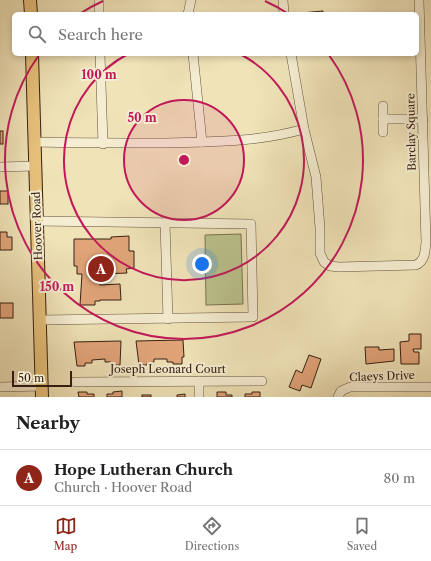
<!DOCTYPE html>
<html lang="en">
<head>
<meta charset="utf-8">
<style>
  :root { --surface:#fff; --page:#f2f2f2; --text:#202124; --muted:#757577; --line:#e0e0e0; --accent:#8f2418 }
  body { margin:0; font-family:"Libre Caslon Text",serif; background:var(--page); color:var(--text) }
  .scale { position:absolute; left:12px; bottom:10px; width:60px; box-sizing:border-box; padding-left:4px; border:2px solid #372012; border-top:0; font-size:11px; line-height:14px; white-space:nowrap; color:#372012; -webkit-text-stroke:3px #f5edd1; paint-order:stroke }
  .you { position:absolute; left:202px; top:264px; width:14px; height:14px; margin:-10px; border:3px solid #fff; border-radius:50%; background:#1a73e8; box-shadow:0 0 0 6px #1a73e833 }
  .badge { display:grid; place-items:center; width:26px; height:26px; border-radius:50%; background:var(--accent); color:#fff; font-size:13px; font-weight:700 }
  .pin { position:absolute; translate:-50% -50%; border:2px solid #fff; box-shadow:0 1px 4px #0006 }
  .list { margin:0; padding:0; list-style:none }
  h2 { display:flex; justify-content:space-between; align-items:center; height:52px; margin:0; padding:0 16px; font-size:17px }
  h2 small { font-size:13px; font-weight:400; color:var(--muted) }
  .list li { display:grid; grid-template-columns:26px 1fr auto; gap:12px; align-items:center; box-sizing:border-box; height:56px; padding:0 16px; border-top:1px solid var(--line) }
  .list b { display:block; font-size:15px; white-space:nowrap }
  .list p { margin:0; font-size:13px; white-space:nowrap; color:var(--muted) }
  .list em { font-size:13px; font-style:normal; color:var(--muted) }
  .icon { flex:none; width:22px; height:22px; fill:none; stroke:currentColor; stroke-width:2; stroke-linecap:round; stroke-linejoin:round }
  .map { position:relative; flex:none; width:431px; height:397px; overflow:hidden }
  .search { position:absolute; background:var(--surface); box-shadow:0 2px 6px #0003; left:12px; right:12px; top:12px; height:44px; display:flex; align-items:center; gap:10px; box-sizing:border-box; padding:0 14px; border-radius:6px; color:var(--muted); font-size:15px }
  .sheet { height:108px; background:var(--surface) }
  nav { display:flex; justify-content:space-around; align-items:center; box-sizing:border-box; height:56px; border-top:1px solid var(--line); background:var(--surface); font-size:11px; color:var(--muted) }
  nav a { display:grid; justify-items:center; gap:2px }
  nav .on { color:var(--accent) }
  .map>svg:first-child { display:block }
</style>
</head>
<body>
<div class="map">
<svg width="431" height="397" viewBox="0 0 431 397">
  <rect width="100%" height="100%" fill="#f0e3b8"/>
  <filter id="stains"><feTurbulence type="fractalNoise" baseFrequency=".005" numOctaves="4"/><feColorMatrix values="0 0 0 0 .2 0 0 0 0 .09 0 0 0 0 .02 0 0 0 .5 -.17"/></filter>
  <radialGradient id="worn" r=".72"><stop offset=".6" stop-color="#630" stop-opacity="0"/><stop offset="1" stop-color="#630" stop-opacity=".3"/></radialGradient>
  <path fill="#bbc38e" stroke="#797250" d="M241,234L243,304L206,305L205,235Z"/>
  <g fill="#e2a57a" stroke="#372012">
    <path d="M323,11V14H301V13Z"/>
    <rect x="0" y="131" width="3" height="13"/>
    <rect x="0" y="191" width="8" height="13"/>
    <path d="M0,232H7V237H12V250H0Z"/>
    <path d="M129,236V251H134V268L126,269L127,273L101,274L100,276V285L120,284L121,300H100V301H95V305H80L82,274H77V266H74V239H111V237Z"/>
    <rect x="0" y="303" width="13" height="15"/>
    <path d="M409,334H421V349H413L414,352H419V364H401L400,342L409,341Z"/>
    <path d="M183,340L184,357H182V364H173V362H167V359H154V362L147,363V365H139L136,341Z"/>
    <path d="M121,341L120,365H111V362H105V359L92,360V363H85V366H77L74,342Z"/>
    <path d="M365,347H379V350L394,349V361L366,364Z"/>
    <path d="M309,355L321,359L311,388L302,385L300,391L289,387L296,370L302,373Z"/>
    <path d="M122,391V397H107V394H113V392Z"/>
    <path d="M78,392H87V394H94V397H79Z"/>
    <path d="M217,392H226V395H232V397H217Z"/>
    <path d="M252,392H260V397H245V394H252Z"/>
    <path d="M185,394V397H177V395Z"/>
    <rect x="142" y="395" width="9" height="2"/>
  </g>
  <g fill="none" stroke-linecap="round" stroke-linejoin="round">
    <g stroke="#65513c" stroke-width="10">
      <g id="minor">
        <path d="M99,0V14"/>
        <path d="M283,0L284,14"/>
        <path d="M188,14L191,0"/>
        <path d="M100,54L103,144"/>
        <path d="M193,54L202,142"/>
        <path d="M291,54L304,129L316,177L320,228V253L324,262L330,266L339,267L416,265C425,261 425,252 426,242L419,0"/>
        <path d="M383,106V132"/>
        <path d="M383,119H423"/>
        <path d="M34,142C78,143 121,143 165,143C212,142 259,142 304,129"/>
        <path d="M0,167L35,166"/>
        <path d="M36,221L251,224L253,317L40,320"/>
        <path d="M165,223L168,319"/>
        <path d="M199,381V397"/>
        <path d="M75,382L262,381"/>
        <path d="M0,387L42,386"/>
        <path d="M338,397L341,391L350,387H431"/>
      </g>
    </g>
    <g stroke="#372012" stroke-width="14">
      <g id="major">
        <path d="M30,0L31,14"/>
        <path d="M32,54L42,397"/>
      </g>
    </g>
    <use href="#minor" stroke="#f5edd1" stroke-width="9"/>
    <use href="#major" stroke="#e8c27c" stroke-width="12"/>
  </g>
  <circle cx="184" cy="160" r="60" fill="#c2185b" fill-opacity=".12"/>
  <g fill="none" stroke="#c2185b" stroke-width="2">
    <circle cx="184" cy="160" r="60"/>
    <path d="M240 54A120 120 0 1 1 128 54"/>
    <path d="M81 13A179 179 0 0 1 103 1M265 1A179 179 0 0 1 287 13M329 55A179 179 0 1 1 39 55"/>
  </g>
  <g text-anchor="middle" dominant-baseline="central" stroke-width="4" stroke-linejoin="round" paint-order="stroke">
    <g font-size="11" fill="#372012" stroke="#f5edd1">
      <text transform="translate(411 132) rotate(-91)">Barclay Square</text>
      <text transform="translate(37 226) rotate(-92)">Hoover Road</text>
      <text x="168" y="369">Joseph Leonard Court</text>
      <text transform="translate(382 376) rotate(-2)">Claeys Drive</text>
    </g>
  </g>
  <circle cx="184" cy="160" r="6" fill="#c2185b" stroke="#f5edd1" stroke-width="2"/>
  <g font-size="12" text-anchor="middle" font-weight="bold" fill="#c2185b" stroke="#f5edd1" stroke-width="4" stroke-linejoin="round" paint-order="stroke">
    <text x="99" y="79">100 m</text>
    <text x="142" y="122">50 m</text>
    <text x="57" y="291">150 m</text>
  </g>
  <rect width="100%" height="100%" filter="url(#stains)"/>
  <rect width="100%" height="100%" fill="url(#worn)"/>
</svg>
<div class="scale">50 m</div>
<div class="you"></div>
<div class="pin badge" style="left:101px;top:269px">A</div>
<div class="search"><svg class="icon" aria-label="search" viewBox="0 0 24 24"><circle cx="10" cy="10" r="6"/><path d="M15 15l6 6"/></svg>Search here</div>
</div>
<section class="sheet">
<h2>Nearby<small></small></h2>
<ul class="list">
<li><span class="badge">A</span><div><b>Hope Lutheran Church</b><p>Church · Hoover Road</p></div><em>80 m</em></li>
</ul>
</section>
<nav>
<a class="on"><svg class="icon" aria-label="map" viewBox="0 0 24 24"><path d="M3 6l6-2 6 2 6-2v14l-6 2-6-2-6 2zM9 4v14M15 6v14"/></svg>Map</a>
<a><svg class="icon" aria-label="directions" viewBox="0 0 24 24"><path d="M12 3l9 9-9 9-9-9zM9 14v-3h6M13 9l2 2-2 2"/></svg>Directions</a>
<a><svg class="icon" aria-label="saved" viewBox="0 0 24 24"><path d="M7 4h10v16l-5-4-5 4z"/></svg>Saved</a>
</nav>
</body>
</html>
